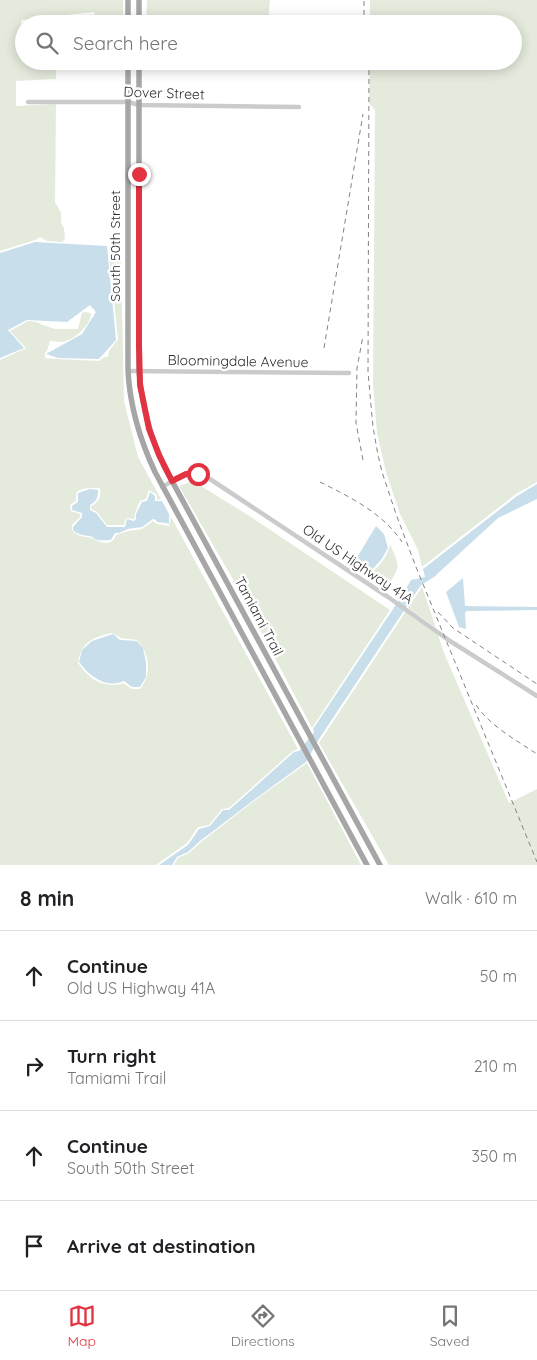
<!DOCTYPE html>
<html lang="en">
<head>
<meta charset="utf-8">
<style>
  :root { --surface:#fff; --page:#f2f2f2; --text:#202124; --muted:#757577; --line:#e0e0e0; --accent:#e23342 }
  body { margin:0; font-family:Quicksand,sans-serif; background:var(--page); color:var(--text) }
  .stop { position:absolute; width:15px; height:15px; margin:-11px; border:4px solid #e23342; border-radius:50%; background:#fff }
  .stop.end { background:#e23342; border-color:#fff; box-shadow:0 1px 5px #0008 }
  .list { margin:0; padding:0; list-style:none }
  h2 { display:flex; justify-content:space-between; align-items:center; height:65px; margin:0; padding:0 20px; font-size:21px }
  h2 small { font-size:16px; font-weight:400; color:var(--muted) }
  .list li { display:grid; grid-template-columns:32px 1fr auto; gap:15px; align-items:center; box-sizing:border-box; height:90px; padding:0 20px; border-top:1px solid var(--line) }
  .list b { display:block; font-size:19px; white-space:nowrap }
  .list p { margin:0; font-size:16px; white-space:nowrap; color:var(--muted) }
  .list em { font-size:16px; font-style:normal; color:var(--muted) }
  .icon { flex:none; width:28px; height:28px; fill:none; stroke:currentColor; stroke-width:2; stroke-linecap:round; stroke-linejoin:round }
  .map { position:relative; flex:none; width:537px; height:865px; overflow:hidden }
  .search { position:absolute; background:var(--surface); box-shadow:0 2px 12px #0003; left:15px; right:15px; top:15px; height:55px; display:flex; align-items:center; gap:12px; box-sizing:border-box; padding:0 18px; border-radius:28px; color:var(--muted); font-size:19px }
  .sheet { height:425px; background:var(--surface) }
  nav { display:flex; justify-content:space-around; align-items:center; box-sizing:border-box; height:70px; border-top:1px solid var(--line); background:var(--surface); font-size:14px; color:var(--muted) }
  nav a { display:grid; justify-items:center; gap:2px }
  nav .on { color:var(--accent) }
  .map>svg:first-child { display:block }
</style>
</head>
<body>
<div class="map">
<svg width="537" height="865" viewBox="0 0 537 865">
  <rect width="100%" height="100%" fill="#fff"/>
  <g fill="#e4ebdc" fill-rule="evenodd">
    <path d="M0,0H123V22L97,21L94,12L21,20V45L24,46V61H56V79L16,81V106L56,104L55,202L61,213V223L64,228L65,239L62,242L47,241L40,237L35,240L0,251Z"/>
    <path d="M147,0H270L268,23L146,24Z"/>
    <path d="M370,0H537V482L516,494L422,567L418,550L400,514L386,472L377,433L373,384L375,110L369,103L370,61H513V24H370Z"/>
    <path d="M109,255L121,259L124,401L138,457L161,499L157,500V495L149,490L146,499L140,501L135,513V518L133,519L126,518L124,525H107L97,512L91,509V506C99,502 101,498 100,488C95,488 81,487 77,492C76,493 76,499 76,501L70,505L71,511L80,514V517L72,525V530C78,537 83,536 91,538C99,541 111,549 116,535L128,531L142,529L153,521L157,524L169,526L171,517L298,749L293,751L229,808L222,809L209,825L198,827L187,843L156,865H0V360L26,348L10,331L28,321L37,322L43,325L55,329H78L82,313L84,312L91,313C91,325 77,337 66,341C61,343 55,341 50,341L47,351L45,353V358L58,359L99,361L104,357H108L109,351L118,339ZM112,633L121,638L137,640C150,653 152,675 140,689H132L123,683C115,687 99,684 92,678C86,674 82,668 78,663C81,642 93,637 112,633Z"/>
    <path d="M193,481L251,517L390,610L312,728L238,588L179,486Z"/>
    <path d="M390,544C400,568 401,565 387,587H384L367,576C376,571 389,555 390,544Z"/>
    <path d="M422,587L436,628L408,608Z"/>
    <path d="M406,611L438,635L444,653L509,803L537,789V865H389L319,743Z"/>
    <path d="M307,763L361,865H174L178,858L189,853L201,842L262,795Z"/>
  </g>
  <g fill="#c8deeb">
    <path d="M35,242L107,246L116,340L99,359L58,358L46,354L82,334L96,312L90,305L67,322L27,320L8,330L24,348L0,358V253Z"/>
    <path d="M537,484V499L498,518L434,577L421,585L319,739L306,762L262,794L200,841L188,852L177,857L172,865H159L188,845L199,829L210,826L223,810H229L294,752L299,751L314,732L313,729L401,597L411,580L425,577L423,569L517,496Z"/>
    <path d="M90,489L98,490C98,498 97,501 90,505V510L96,513L107,527H125L127,519L134,521L136,519V514L142,502L147,501L150,492L155,496V501H162L169,514V524L166,523L157,522L156,520L153,519L142,527L128,529L119,533H115L111,540C107,540 102,541 98,540C90,538 97,538 89,536C83,535 78,535 73,530V527L82,517V513L72,510V506L78,502V493Z"/>
    <path d="M376,526L384,534L388,548L381,560L369,573L355,561Z"/>
    <path d="M463,578L465,606L537,607V610L467,611L465,613L466,629L459,627L446,592Z"/>
    <path d="M113,634L120,640L137,641L143,648L146,662V677L140,687H132L124,681C106,689 89,676 79,662L82,650L92,641Z"/>
  </g>
  <g fill="none" stroke-linecap="round" stroke-linejoin="round">
    <g stroke="#cbcbcb" stroke-width="4.5">
      <path d="M28,102H128L139,105L299,107"/>
      <path d="M128,371L349,373"/>
      <path d="M162,487C182,476 188,470 210,479L388,597L450,641L537,696"/>
    </g>
    <g stroke="#a6a6a6" stroke-width="5.5">
      <path d="M128,24V0"/>
      <path d="M139,24V0"/>
      <path d="M128,61V371C130,407 140,440 155,472L367,865"/>
      <path d="M139,61V371C142,405 150,437 165,468L380,865"/>
    </g>
    <g stroke="#838383" stroke-width="1" stroke-dasharray="5 4" stroke-linecap="butt">
      <path d="M364,24V0"/>
      <path d="M369,61L368,372L373,427L378,455L382,472L396,514L416,567L537,862"/>
      <path d="M324,348L363,114"/>
      <path d="M363,460L356,423L357,368L363,336"/>
      <path d="M320,482C350,497 383,513 402,542"/>
      <path d="M438,612L453,628L537,684"/>
      <path d="M476,705C490,726 516,740 537,754"/>
    </g>
  </g>
  <g fill="none" stroke-linecap="round" stroke-linejoin="round">
    <path stroke="#e23342" stroke-width="6" d="M139,174V346L140,385L149,429L159,455L172,481L186,474H198"/>
  </g>
  <g text-anchor="middle" dominant-baseline="central" stroke-width="5" stroke-linejoin="round" paint-order="stroke">
    <g font-size="14" fill="#2e2e2e" stroke="#fff">
      <text transform="translate(164 93) rotate(2)">Dover Street</text>
      <text transform="translate(115 246) rotate(-90)">South 50th Street</text>
      <text transform="translate(238 361) rotate(1)">Bloomingdale Avenue</text>
      <text transform="translate(358 564) rotate(34)">Old US Highway 41A</text>
      <text transform="translate(259 616) rotate(62)">Tamiami Trail</text>
    </g>
  </g>
</svg>
<div class="stop" style="left:198px;top:474px"></div>
<div class="stop end" style="left:139px;top:174px"></div>
<div class="search"><svg class="icon" aria-label="search" viewBox="0 0 24 24"><circle cx="10" cy="10" r="6"/><path d="M15 15l6 6"/></svg>Search here</div>
</div>
<section class="sheet">
<h2>8 min<small>Walk · 610 m</small></h2>
<ul class="list">
<li><svg class="icon" aria-label="ahead" viewBox="0 0 24 24"><path d="M12 20V5M6 11l6-6 6 6"/></svg><div><b>Continue</b><p>Old US Highway 41A</p></div><em>50 m</em></li>
<li><svg class="icon" aria-label="right" viewBox="0 0 24 24"><path d="M7 20v-9h11M14 6l5 5-5 5"/></svg><div><b>Turn right</b><p>Tamiami Trail</p></div><em>210 m</em></li>
<li><svg class="icon" aria-label="ahead" viewBox="0 0 24 24"><path d="M12 20V5M6 11l6-6 6 6"/></svg><div><b>Continue</b><p>South 50th Street</p></div><em>350 m</em></li>
<li><svg class="icon" aria-label="arrive" viewBox="0 0 24 24"><path d="M6 21V4h12l-3 4 3 4H6"/></svg><div><b>Arrive at destination</b></div></li>
</ul>
</section>
<nav>
<a class="on"><svg class="icon" aria-label="map" viewBox="0 0 24 24"><path d="M3 6l6-2 6 2 6-2v14l-6 2-6-2-6 2zM9 4v14M15 6v14"/></svg>Map</a>
<a><svg class="icon" aria-label="directions" viewBox="0 0 24 24"><path d="M12 3l9 9-9 9-9-9zM9 14v-3h6M13 9l2 2-2 2"/></svg>Directions</a>
<a><svg class="icon" aria-label="saved" viewBox="0 0 24 24"><path d="M7 4h10v16l-5-4-5 4z"/></svg>Saved</a>
</nav>
</body>
</html>
